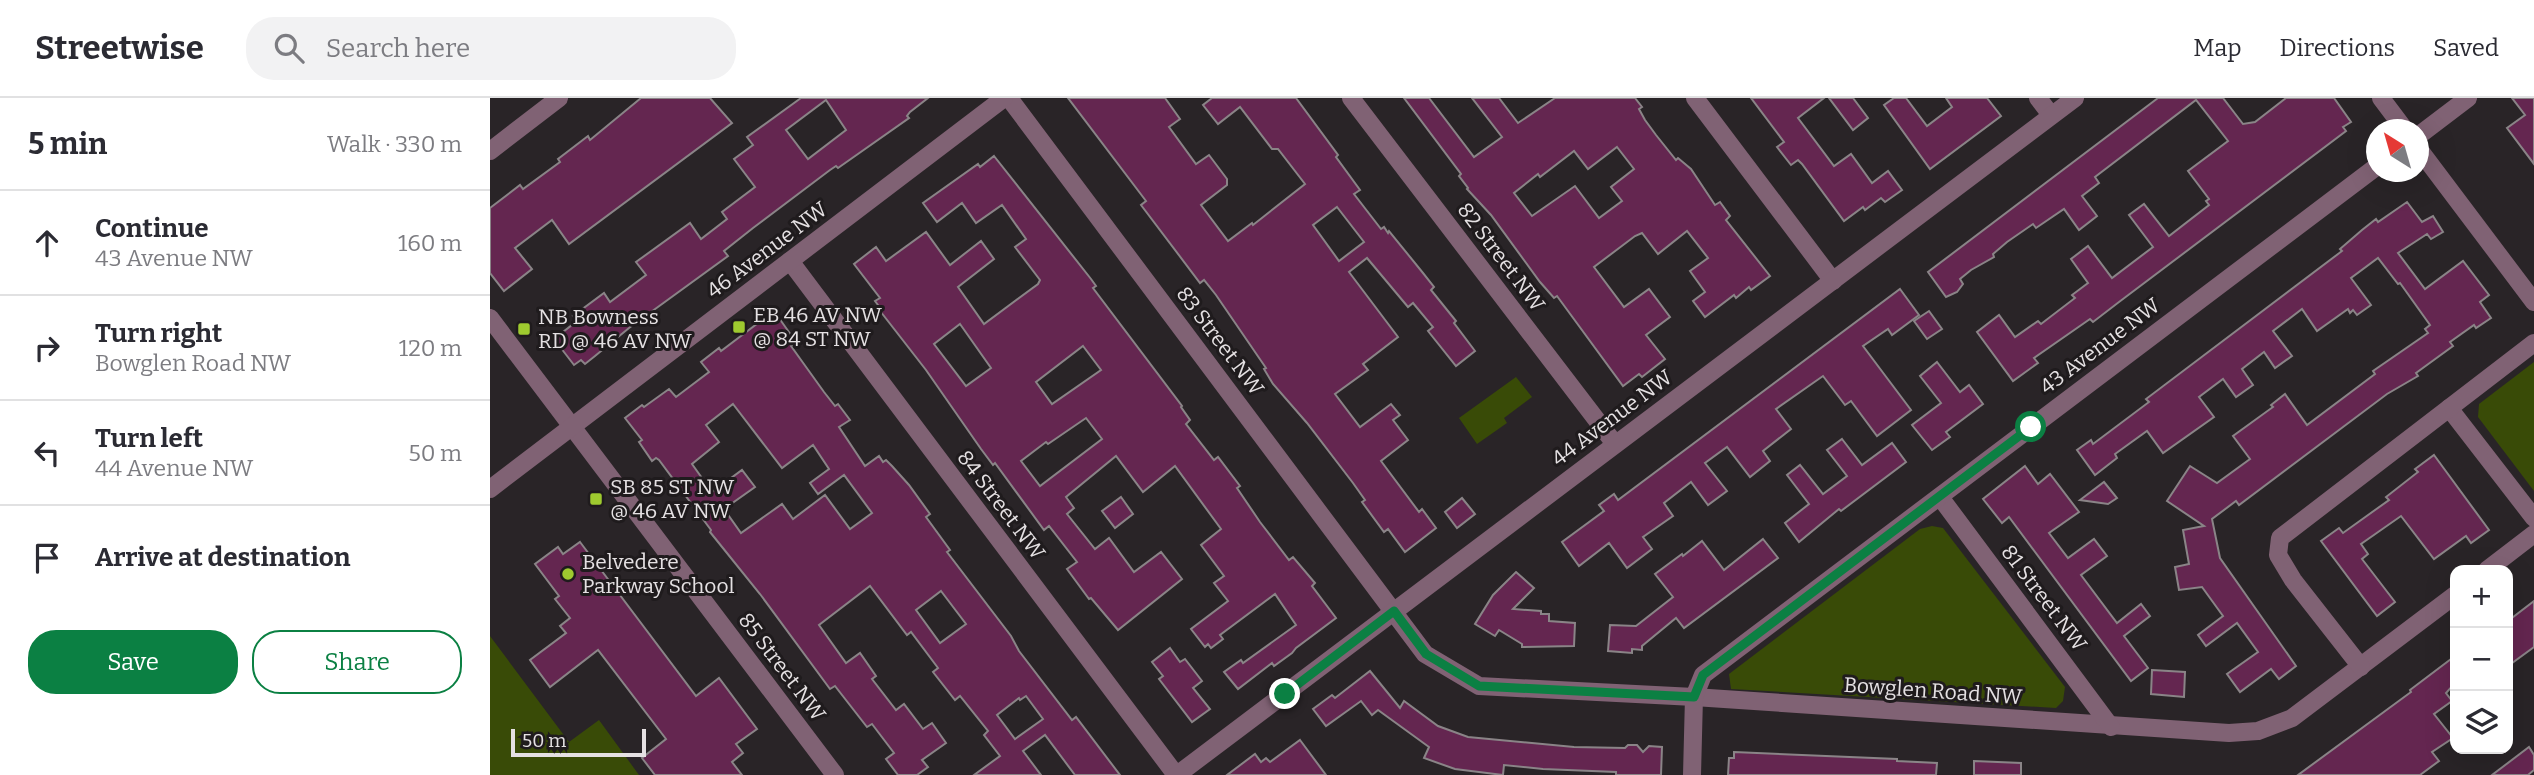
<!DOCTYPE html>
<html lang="en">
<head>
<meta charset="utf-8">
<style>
  :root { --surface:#fff; --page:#f2f2f3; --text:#2b2b33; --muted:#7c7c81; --line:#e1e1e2; --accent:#0b8043 }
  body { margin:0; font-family:Bitter,serif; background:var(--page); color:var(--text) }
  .controls { position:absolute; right:21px; bottom:21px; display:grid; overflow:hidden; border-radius:14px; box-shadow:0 7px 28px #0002 }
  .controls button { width:63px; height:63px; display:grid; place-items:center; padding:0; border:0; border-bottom:2px solid var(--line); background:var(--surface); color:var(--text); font:35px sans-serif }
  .compass { position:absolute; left:1876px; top:21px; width:63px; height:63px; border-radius:50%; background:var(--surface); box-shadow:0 7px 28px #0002; rotate:323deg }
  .scale { position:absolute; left:21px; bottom:18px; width:135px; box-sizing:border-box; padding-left:7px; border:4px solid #e5e1e3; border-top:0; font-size:19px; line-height:24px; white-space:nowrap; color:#e5e1e3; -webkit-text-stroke:5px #1f1b1d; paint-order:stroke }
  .stop { position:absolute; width:21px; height:21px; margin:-16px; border:5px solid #0b8043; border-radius:50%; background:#fff }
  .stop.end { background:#0b8043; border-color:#fff; box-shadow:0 2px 7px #0008 }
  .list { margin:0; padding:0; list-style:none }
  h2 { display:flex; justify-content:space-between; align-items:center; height:91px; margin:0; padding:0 28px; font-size:30px }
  h2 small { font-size:23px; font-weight:400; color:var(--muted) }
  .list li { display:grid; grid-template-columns:46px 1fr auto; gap:21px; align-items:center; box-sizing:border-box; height:105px; padding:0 28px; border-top:2px solid var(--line) }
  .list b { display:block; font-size:26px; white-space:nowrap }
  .list p { margin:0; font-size:23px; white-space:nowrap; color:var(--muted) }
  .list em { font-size:23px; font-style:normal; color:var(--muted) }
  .actions { display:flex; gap:14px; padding:21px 28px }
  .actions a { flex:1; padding:16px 0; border:2px solid var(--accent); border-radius:28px; text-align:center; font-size:24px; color:var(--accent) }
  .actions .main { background:var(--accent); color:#fff }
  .icon { flex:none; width:38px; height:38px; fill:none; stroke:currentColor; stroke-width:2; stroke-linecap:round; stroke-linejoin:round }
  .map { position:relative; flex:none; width:2044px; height:677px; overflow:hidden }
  header { display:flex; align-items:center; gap:42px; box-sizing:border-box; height:98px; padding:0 35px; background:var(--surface); border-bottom:2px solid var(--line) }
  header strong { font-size:33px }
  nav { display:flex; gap:38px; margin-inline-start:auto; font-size:24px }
  .search { width:490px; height:63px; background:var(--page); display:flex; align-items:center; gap:18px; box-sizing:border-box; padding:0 24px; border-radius:28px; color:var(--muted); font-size:26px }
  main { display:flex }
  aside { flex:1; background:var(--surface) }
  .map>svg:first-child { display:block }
</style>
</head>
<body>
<header>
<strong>Streetwise</strong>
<div class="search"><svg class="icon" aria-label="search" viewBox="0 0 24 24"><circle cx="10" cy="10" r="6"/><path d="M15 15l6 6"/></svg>Search here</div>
<nav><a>Map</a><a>Directions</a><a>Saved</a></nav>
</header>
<main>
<aside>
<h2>5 min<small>Walk · 330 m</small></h2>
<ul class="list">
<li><svg class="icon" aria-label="ahead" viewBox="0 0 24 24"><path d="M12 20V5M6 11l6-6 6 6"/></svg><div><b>Continue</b><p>43 Avenue NW</p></div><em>160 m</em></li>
<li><svg class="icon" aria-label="right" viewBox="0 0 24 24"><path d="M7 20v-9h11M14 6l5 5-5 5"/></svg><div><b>Turn right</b><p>Bowglen Road NW</p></div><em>120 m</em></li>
<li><svg class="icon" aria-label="left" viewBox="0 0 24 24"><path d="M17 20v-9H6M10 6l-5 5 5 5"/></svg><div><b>Turn left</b><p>44 Avenue NW</p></div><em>50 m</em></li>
<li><svg class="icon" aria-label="arrive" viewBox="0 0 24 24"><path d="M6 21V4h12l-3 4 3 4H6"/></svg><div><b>Arrive at destination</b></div></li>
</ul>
<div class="actions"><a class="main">Save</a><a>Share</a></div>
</aside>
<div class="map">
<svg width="2044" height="677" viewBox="0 0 2044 677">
  <rect width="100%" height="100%" fill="#292427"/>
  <g fill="#394b07">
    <path d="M2044,264V393L1988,319L1989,306Z"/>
    <path d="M1026,279L1042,299L1014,320L1017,325L987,346L969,320Z"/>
    <path d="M1442,428L1453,430L1575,589L1573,603L1566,610L1241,591L1239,576L1430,431Z"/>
    <path d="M0,538L79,644L109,622L149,677H0Z"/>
  </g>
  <g fill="#642650" stroke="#8a8487" stroke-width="2" fill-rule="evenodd">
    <path d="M151,0H220L242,25L79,146L62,122L25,150L42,171L14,193L0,175V110L30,87L33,91L70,64L68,61L98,38L100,42Z"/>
    <path d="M311,0H438L420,14L417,18L419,20L348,70L346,68L340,72L263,130L234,153L238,158L139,230L105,258L95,266L91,262L84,267L64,241L87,223L83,218L114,195L120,204L156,177L146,164L200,125L211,141L237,121L232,114L265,89L244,61L263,47L257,39ZM336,2L356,32L318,61L296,32Z"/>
    <path d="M578,0H675L690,21L679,29L706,66L719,57L737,81V87L711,107L738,143L762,125L763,127L815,86L788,51H782L750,9L728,26L713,7L722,0H806L848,57L846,59L870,92L864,96L891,131L894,129L898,135L899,133L933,175L944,189L941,192L966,223L964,225L985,253L966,268L938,233L943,229L923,205L918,209L877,160L859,174L908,239L873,266L878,272L845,296L870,329L901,306L910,317L903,322L918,342L891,363L929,414L932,411L946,430L915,454L898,431L894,434L872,404L875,402L863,385L817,325L783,286L774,271L776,270L726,197L714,182L710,185L651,107L656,103ZM847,109L874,144L849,163L823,127Z"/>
    <path d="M914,0H939L984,59L1012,39L982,0H1009L1028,25L1065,0H1145L1152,9L1149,11L1155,22L1166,37L1186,62L1188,60L1201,71L1225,107L1230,104L1240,118L1236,122L1280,178L1261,192L1259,189L1246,200L1244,197L1215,219L1203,203L1215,194L1200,173L1218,160L1197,133L1168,156L1152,135L1145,138L1104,169L1134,209L1159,191L1180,219L1156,237L1175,261L1152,279L1149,276L1133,288L1067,198L1064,200L1050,184L1001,117L977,91L978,90L969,78L971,76ZM1127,49L1144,71L1121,89L1132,103L1109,120L1085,88L1042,118L1024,95L1048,76L1050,79L1084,53L1098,71Z"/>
    <path d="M1261,0H1334L1308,20L1344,68L1361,56L1382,85L1398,73L1412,92L1395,104L1391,100L1375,112L1373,109L1354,123L1312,66L1308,62L1301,67L1287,49L1294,44Z"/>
    <path d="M1339,0H1363L1378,20L1363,32Z"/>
    <path d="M1404,0H1416L1437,28L1462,9L1456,0H1497L1511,18L1440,71L1394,7Z"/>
    <path d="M1668,0H1733L1753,26L1765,24L1796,0H1844L1861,24L1853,29L1856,33L1629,204L1603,224L1600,221L1544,260L1548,265L1523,283L1487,234L1509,217L1525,239L1548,223L1551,226L1585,200L1582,197L1598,185L1581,161L1598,148L1622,180L1663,149L1639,117L1654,106L1679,138L1719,107L1716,103L1719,101L1698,73L1738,43L1706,2L1605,79L1609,85L1592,98L1607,118L1589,132L1574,111L1546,130L1543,126L1517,144L1503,156L1504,159L1481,172L1470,181L1473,186L1467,194L1456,199L1438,174Z"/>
    <path d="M2022,0H2044V66L2017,30L2035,17Z"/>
    <path d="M504,58L601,181L606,188L603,190L692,308L691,309L700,322L696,326L724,362L728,359L750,388L747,390L770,424L799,462L803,459L825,485L822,488L846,520L806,550L802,555L784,568L782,565L748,591L734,574L751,562L753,565L806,527L785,496L730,537L733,541L721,550L718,546L715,549L701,531L738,503L724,485L734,478L711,447L731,431L685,368L653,394L626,358L576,399L584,410L577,416L605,451L619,440L644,474L671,454L692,481L628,532L601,500L599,501L577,471L587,464L559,428L554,432L505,365L503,367L491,351L436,272L387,209L388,207L385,203L390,200L364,166L386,149L396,163L436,134L460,167L491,143L504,161L468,189L494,226L548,186L550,182L525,149L536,141L512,107L486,125L472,105L447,124L433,105L488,66L490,69ZM470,226L501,270L476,288L444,246ZM593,248L611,272L562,306L546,284ZM596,320L612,341L550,388L531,363L556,344L558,346Z"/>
    <path d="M1917,104L1932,124L1943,118L1953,134L1941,141L1937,136L1908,155L1935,191L1973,163L1999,197L1990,204L2001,220L1986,230L1984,227L1960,244L1963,248L1926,275L1928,278L1897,296L1749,407L1746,403L1722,421L1730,460L1806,568L1789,581L1781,571L1750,594L1737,576L1768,554L1747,525L1716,548L1708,537L1733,518L1712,489L1689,492L1685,469L1699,466L1693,432L1714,428L1677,403L1700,368L1727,385L1760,361L1743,338L1783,309L1781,307L1795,296L1817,327L1885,276L1883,273L1938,235L1935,231L1940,227L1910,185L1908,186L1888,160L1861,180L1881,207L1867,217L1863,212L1860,215L1858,211L1827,233L1812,211L1783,233L1802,258L1785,270L1774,254L1752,271L1763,287L1746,299L1733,281L1709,299L1724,319L1673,355L1657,333L1625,356L1627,360L1605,377L1587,352L1601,342L1603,346L1659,304L1656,301L1852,153L1850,151L1872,132L1886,121L1888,124Z"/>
    <path d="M1410,191L1429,217L1402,237L1398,231L1373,248L1421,312L1387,338L1361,303L1355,307L1333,278L1286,311L1301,331L1273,353L1280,363L1260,379L1237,349L1215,365L1237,393L1218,407L1201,384L1174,405L1183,418L1153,439L1162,451L1137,470L1119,445L1089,468L1072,444L1114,413L1109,407L1124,396L1128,402Z"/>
    <path d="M284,213L306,244L301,248L334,294L345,308L348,306L360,322L349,329L375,368L389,358L393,364L396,362L402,368L419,387L440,416L436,419L460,452L457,454L521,538L529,553L582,622L586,619L630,677H585L555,637L533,653L551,677H484L510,658L494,637L498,633L470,598L465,602L443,574L448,570L421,534L417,537L380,488L329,527L356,565L370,555L386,578L382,581L406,612L414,606L433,631L442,625L456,645L432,662L438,669L427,677H408L396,661L404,655L382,626L377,629L345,588L340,591L270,496L220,434L221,432L169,362L166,360L162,363L149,344L152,342L135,320L152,307L154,309L179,291L186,299L219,274L211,264L229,250L231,253ZM243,306L292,370L323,347L339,371L320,385L328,396L354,377L382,415L360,431L335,397L303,421L292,406L251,435L234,411L265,389L252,372L222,394L202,366L229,344L216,327ZM451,493L476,526L450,545L426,512ZM536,598L553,621L525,641L507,617L529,600L530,602Z"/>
    <path d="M1439,213L1452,231L1437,241L1424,223Z"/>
    <path d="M1447,264L1470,294L1479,287L1493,306L1456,334L1460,339L1442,352L1422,327L1451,305L1430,278Z"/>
    <path d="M1352,341L1372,367L1402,345L1416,364L1351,413L1349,411L1309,444L1295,425L1319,406L1297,377L1310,367L1333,396L1357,378L1337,352Z"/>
    <path d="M1944,357L1999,432L1981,445L1976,438L1944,461L1911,418L1871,446L1878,456L1872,461L1905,504L1887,518L1831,443L1849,430L1853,435L1899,402L1896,399L1928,374L1925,371Z"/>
    <path d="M1535,368L1548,386L1560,376L1589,414L1559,435L1578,460L1604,441L1617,458L1591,477L1627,525L1651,506L1660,518L1634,538L1658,570L1641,583L1519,419L1512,425L1493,401Z"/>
    <path d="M1614,384L1627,400L1618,406L1590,402Z"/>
    <path d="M631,399L643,416L625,430L612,413Z"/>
    <path d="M972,400L985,416L967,430L955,414Z"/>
    <path d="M1273,441L1288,460L1194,530L1186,520L1152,548V552L1142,551V555L1118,553L1120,527L1146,528L1183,499L1165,476L1192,456L1193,458L1212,443L1234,472Z"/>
    <path d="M90,444L206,598L229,580L267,631L246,646L253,655L242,664L252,677H165L152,660L176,641L108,552L60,589L40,562L76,535L70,528L80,520L65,501L69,498L45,466L68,449L73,456Z"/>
    <path d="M1026,474L1044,490L1023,511L1051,513V516H1059V523L1085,525L1084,548L1032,549V546L1009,532L1005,538L985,526L1003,497Z"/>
    <path d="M2044,503V549L2018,568V523Z"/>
    <path d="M680,550L690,564L695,561L712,583L703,590L720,611L702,624L669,581L673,578L662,564Z"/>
    <path d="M1965,558V585L1956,595L1962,603L1944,616L1963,640L1942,654L1949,663L1930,677H1808L1921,594L1920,592Z"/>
    <path d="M1662,572L1695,574L1694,599L1661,596Z"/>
    <path d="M880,573L910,610L914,603L948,628L978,639L1084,649L1135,650L1138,647H1147L1153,654L1159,648L1172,649L1171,677H1126V674L1053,671L1014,667L1013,677L965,671L934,660L939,649L888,612L882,617L871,603L836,628L823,611L842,597L845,600Z"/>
    <path d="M810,642L836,677H737L765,656L771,664L776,660L780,664Z"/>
    <path d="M2039,649L2044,657V672L2038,677H2002Z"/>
    <path d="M1244,654L1407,661V663L1447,665L1446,677H1238L1239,660H1244Z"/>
    <path d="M1484,663L1531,665V677H1484Z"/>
  </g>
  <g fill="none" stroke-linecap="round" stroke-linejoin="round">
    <g stroke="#806274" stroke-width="18">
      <path d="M519,0L935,556L989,588L1204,599L1739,635L1768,633L1802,620L1965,497"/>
      <path d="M861,0L1125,346"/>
      <path d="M1205,0L1343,183"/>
      <path d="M1548,0L1561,17"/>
      <path d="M1891,0L1915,32"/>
      <path d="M1928,38L1978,0"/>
      <path d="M1928,50L2044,204"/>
      <path d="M0,53L69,0"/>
      <path d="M300,163L686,677"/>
      <path d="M0,220L345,677"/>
      <path d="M1959,310L2044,420"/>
      <path d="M0,391L514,0"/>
      <path d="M1450,399L1621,629"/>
      <path d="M1997,472L2044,436"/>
      <path d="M1871,569L1803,482L1788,457L1790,440L2044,245"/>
      <path d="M687,677L1585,0"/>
      <path d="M1202,677L1204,599L1213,577L1886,69"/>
    </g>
  </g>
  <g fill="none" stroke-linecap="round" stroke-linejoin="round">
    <path stroke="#0b8043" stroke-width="9" d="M795,596L904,513L936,556L989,588L1204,599L1213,577L1541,329"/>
  </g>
  <g fill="#9eca2f" stroke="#1f1b1d" stroke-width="2.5">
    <rect x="242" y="222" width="14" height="14" rx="3.5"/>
    <rect x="27" y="224" width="14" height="14" rx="3.5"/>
    <rect x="99" y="394" width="14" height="14" rx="3.5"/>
    <circle cx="78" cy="476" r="7"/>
  </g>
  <g text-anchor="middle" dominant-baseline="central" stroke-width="6" stroke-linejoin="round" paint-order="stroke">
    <g font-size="21" fill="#e5e1e3" stroke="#1f1b1d">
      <text transform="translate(277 152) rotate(-37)">46 Avenue NW</text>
      <text transform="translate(1011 159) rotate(53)">82 Street NW</text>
      <text transform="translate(730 243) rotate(53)">83 Street NW</text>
      <text transform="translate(1610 248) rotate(-37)">43 Avenue NW</text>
      <text transform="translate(1122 320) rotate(-37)">44 Avenue NW</text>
      <text transform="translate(511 407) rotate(53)">84 Street NW</text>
      <text transform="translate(1554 500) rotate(53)">81 Street NW</text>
      <text transform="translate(292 569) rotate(53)">85 Street NW</text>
      <text transform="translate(1443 593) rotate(4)">Bowglen Road NW</text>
    </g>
    <g font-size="21" fill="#e5e1e3" stroke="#1f1b1d" text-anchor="start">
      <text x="263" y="217">EB 46 AV NW<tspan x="263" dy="24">@ 84 ST NW</tspan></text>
      <text x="48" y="219">NB Bowness<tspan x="48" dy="24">RD @ 46 AV NW</tspan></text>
      <text x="120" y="389">SB 85 ST NW<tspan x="120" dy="24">@ 46 AV NW</tspan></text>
      <text x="92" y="464">Belvedere<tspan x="92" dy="24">Parkway School</tspan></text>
    </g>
  </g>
</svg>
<div class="controls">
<button>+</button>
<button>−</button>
<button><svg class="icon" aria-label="layers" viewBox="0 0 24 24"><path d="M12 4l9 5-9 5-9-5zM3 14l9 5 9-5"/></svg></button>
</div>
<svg class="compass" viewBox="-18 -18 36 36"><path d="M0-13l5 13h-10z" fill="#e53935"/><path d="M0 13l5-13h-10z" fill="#7c7c81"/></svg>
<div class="scale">50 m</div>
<div class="stop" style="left:1541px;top:329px"></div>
<div class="stop end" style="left:795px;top:596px"></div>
</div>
</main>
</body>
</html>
